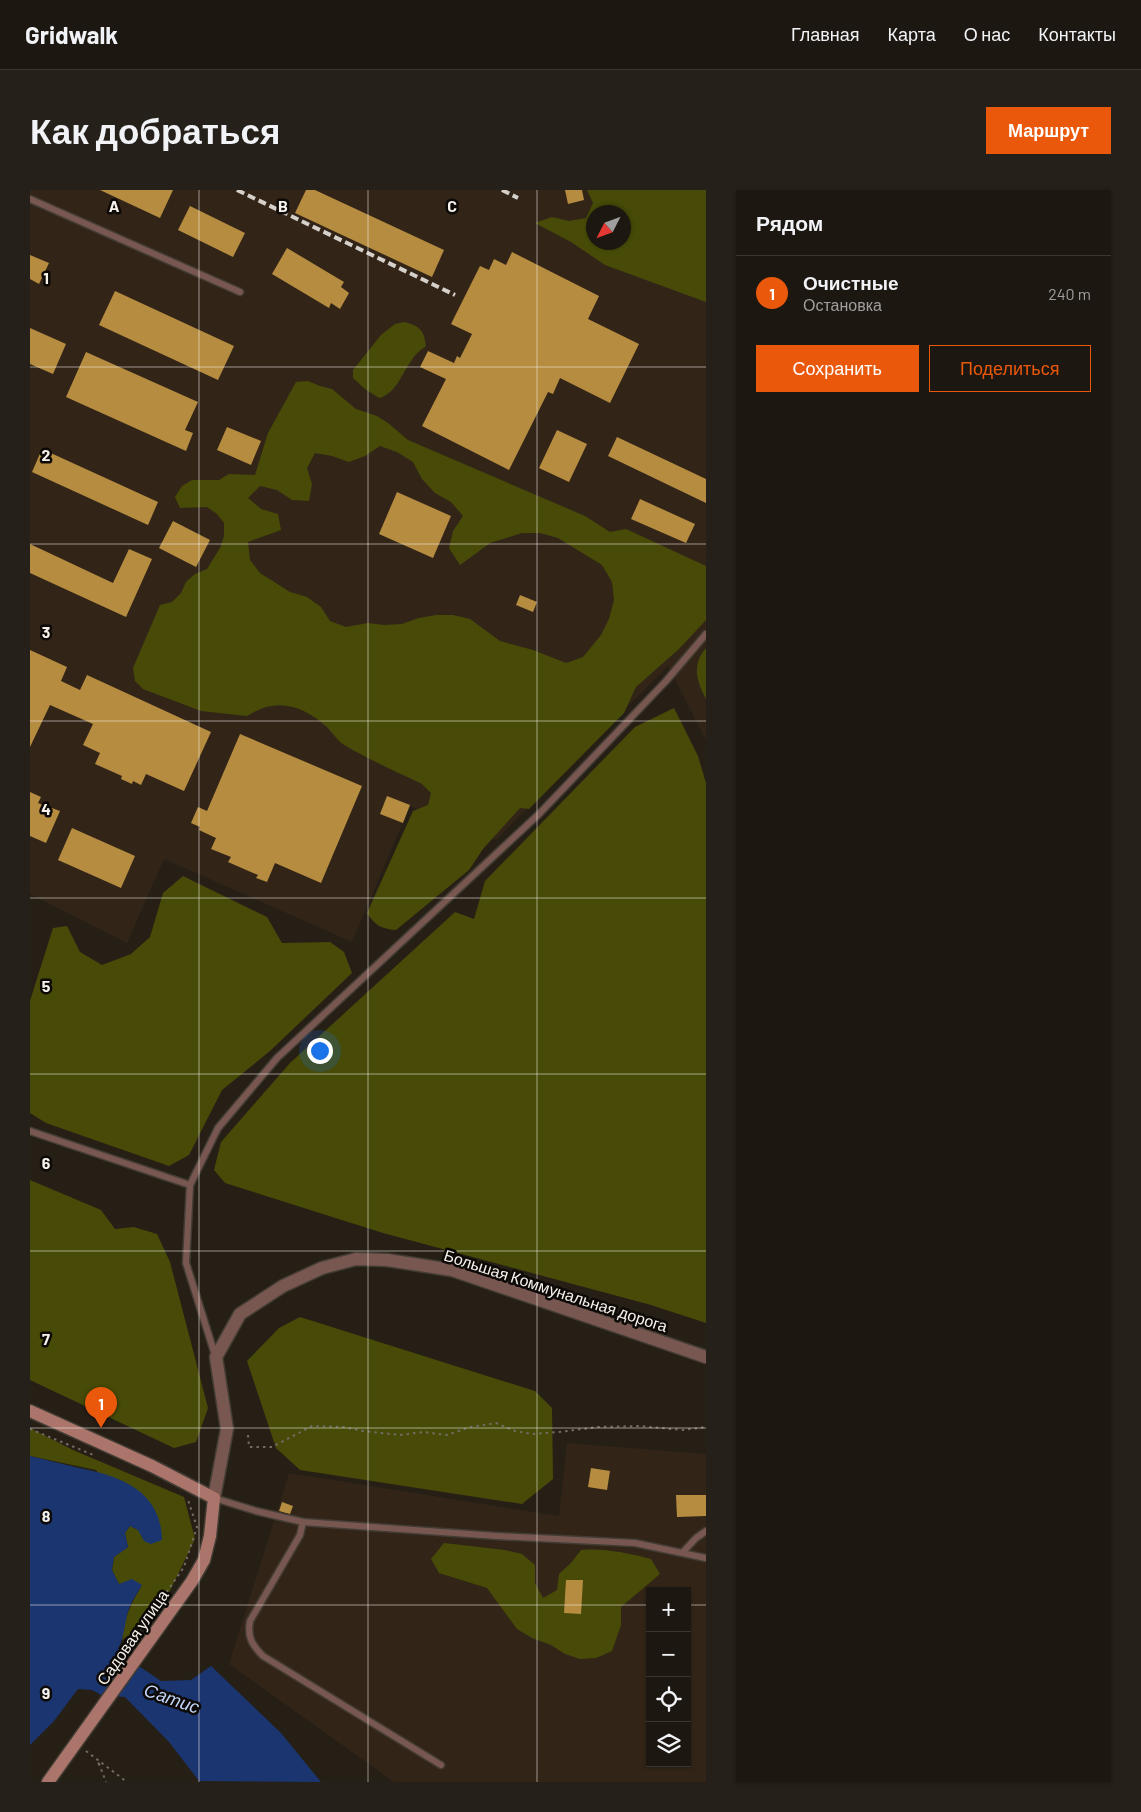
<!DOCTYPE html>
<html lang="ru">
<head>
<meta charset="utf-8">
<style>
  :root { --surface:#1c1710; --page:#252019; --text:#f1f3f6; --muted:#a09f9f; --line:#3a3630; --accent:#ea580c }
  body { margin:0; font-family:Barlow,sans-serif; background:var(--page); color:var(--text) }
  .controls { position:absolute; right:15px; bottom:15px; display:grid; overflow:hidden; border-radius:0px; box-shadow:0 1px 4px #0004 }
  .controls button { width:45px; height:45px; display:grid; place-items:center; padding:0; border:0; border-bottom:1px solid var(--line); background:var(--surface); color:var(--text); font:25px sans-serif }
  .compass { position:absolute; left:556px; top:15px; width:45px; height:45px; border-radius:50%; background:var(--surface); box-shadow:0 1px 4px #0004; rotate:228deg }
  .you { position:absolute; left:289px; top:860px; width:18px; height:18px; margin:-12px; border:4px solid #fff; border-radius:50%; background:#1a73e8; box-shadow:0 0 0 8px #1a73e833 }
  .badge { display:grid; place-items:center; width:32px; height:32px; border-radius:50%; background:var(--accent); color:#fff; font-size:16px; font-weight:700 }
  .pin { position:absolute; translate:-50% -41px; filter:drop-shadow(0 1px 2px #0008) }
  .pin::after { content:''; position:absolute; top:26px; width:18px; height:15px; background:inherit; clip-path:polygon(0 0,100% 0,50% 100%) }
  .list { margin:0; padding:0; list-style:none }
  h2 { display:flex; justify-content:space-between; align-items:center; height:65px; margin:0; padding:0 20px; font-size:21px }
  h2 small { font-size:16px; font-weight:400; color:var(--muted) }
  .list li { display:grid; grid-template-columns:32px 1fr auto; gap:15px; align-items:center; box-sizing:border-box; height:75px; padding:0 20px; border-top:1px solid var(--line) }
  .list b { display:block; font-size:19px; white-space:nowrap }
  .list p { margin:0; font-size:16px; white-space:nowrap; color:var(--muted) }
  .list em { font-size:16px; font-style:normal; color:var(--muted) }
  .actions { display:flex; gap:10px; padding:15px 20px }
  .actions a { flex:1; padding:11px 0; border:1px solid var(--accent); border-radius:0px; text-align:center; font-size:18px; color:var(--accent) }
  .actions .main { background:var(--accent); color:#fff }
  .icon { flex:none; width:28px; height:28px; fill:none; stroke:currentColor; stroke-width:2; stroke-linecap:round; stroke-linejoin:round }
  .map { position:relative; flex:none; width:676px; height:1592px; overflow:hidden; border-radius:0px }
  header { display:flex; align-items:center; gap:30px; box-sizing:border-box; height:70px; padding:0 25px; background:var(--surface); border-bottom:1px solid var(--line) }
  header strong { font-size:24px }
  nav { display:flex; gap:28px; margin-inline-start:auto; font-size:18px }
  .intro { display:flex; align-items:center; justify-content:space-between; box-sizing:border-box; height:120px; padding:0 30px }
  h1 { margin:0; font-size:35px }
  .button { padding:12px 22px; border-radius:0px; background:var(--accent); color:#fff; font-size:18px; font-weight:700 }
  main { display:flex; gap:30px; padding:0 30px }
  aside { flex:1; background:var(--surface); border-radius:0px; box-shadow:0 1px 4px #0004 }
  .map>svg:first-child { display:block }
</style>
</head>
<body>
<header>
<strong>Gridwalk</strong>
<nav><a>Главная</a><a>Карта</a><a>О нас</a><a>Контакты</a></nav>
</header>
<div class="intro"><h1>Как добраться</h1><a class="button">Маршрут</a></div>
<main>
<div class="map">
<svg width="676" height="1592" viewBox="0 0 676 1592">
  <rect width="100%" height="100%" fill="#261f16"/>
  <g fill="#322518" fill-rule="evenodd">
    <path d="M0,0H562L564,52H594L676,81V550L638,476L466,650L380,616L322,752L134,669L97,753L0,704Z"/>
    <path d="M537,1253L676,1264V1592H364L199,1474L259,1283L529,1326ZM620,1401H657V1573H620Z"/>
  </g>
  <g fill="#474b07" fill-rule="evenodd">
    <path d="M557,0H676V112L575,75L541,52L505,33L522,27L539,31L556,28L563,13ZM564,22H594V52H564Z"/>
    <path d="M374,132C390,136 394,140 396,156C391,160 385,164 382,170C371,184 367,203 349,208L335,199L323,188V180L351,145L365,134Z"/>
    <path d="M278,191L290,196L302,199L326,219L347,226L358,233L378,250L555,326L580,342L596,339L676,376V430L649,459L606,497L594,523L585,532L499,619L490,618L453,659L439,680L366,740C351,739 345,735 337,723L383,621L398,615L401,603L392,594C367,582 340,570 316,556C308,552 303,543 297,537C272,515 246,507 217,526L171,521L113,499L105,491L103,478L130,415L142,412L151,403L156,392L165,384L177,379L190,358L194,346V333L187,324L177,317L150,318L145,307L152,296L162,290H189L199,284L225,285L238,243L266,192ZM350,256L367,262L383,272L392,289L405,303L421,312L433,326L423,341L419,358L430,375L460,353L492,343H510L528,348L572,375L582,392L584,410L579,429L571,445L553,467L536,473L503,460L470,451L440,429L423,425H406L389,428L372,434L354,435L338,433L316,437L300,431L291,417L277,407L260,402L230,383L220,370L218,352L251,340L248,324L231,319L218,308L230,296L247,300L262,310L279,311L282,294L277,278L285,263L302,266L319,272L335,266Z"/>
    <path d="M676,458V509C667,492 661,475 676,458Z"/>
    <path d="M644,518L668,566L676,593V1133L621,1115L353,1043L195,993L184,980L191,952L260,873L425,722L444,729L455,691L605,537Z"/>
    <path d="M153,686L237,727L252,753L300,752L314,762L322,783L240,861L192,900L159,965L139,976L16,933L0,923V811L23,738L37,736L50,762L72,775L101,764L120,747L133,703Z"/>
    <path d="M0,990L71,1020L85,1039L104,1037L127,1044L140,1072L178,1218L166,1252L144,1258L0,1190Z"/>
    <path d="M270,1127L505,1201L522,1218L523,1289L492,1314L270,1280L246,1258L217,1171L249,1138Z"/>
    <path d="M0,1238L43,1260L154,1307L165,1349L134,1413L112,1436L92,1450C93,1429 102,1412 112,1395L89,1394L82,1380L84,1367L98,1357L95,1343L100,1336L108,1340L121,1354L66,1280L0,1266Z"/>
    <path d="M414,1353L475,1360L492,1364L505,1375V1393L513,1408L527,1400L529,1384L541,1373L551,1360C575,1358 597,1363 621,1369L630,1384L591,1417V1435L582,1461L566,1468L550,1469L535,1464L521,1455L502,1448L487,1439L457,1398L409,1383L401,1369Z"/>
  </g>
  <path fill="#1b3570" d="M0,1266C16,1270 33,1274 49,1278C91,1286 131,1301 132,1350L121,1354L114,1351L108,1340L100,1336L95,1343L98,1357L84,1367L82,1380L89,1394L102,1389L112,1395C108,1402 103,1409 100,1416C95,1427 94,1451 88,1458L97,1468L131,1491L161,1490L181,1476L251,1543L291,1592L169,1591L139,1552L95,1507L71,1505L62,1500L48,1499L24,1531L0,1555Z"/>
  <g fill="#b68c40">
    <path d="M70,0H143L130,28Z"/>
    <path d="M276,0H285L414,60L402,87L265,23Z"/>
    <path d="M535,0H552L554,10L538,14Z"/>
    <path d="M160,16L215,43L203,67L148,40Z"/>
    <path d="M257,58L314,92L311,97L319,103L310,119L301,113L299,118L242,84Z"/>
    <path d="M482,62L569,106L558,129L609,154L580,213L530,188L523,204L518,202L479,280L392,236L416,189L390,177L398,161L424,173L427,166L430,168L442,144L421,134L450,76L459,80L464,69L476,75Z"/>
    <path d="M0,65L19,73L9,94L0,89Z"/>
    <path d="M85,101L204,156L188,190L69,135Z"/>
    <path d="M0,138L36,154L23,184L0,174Z"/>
    <path d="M56,162L168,212L155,240L163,243L156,261L36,207Z"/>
    <path d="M197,237L231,251L221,275L187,260Z"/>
    <path d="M527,240L557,254L539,292L509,278Z"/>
    <path d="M587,247L676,289V313L578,266Z"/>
    <path d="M12,259L128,312L118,335L2,282Z"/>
    <path d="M367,302L421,326L403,368L349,344Z"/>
    <path d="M610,309L665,334L656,353L601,329Z"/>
    <path d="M143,331L180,350L166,377L129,358Z"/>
    <path d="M0,354L83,393L99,359L122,369L96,427L0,383Z"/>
    <path d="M490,405L507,412L503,422L486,415Z"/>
    <path d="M0,460L37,477L31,491L50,500L57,485L181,542L154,601L116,584L111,595L103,591L102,594L91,589L92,586L65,574L70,563L53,555L63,534L20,515L0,557Z"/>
    <path d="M210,544L332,596L291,693L245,673L237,692L226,688L228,685L198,672L201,667L181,659L186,648L169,640L170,637L161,633L168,617L177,621Z"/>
    <path d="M0,602L11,607L8,613L30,621L16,653L0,646Z"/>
    <path d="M357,606L380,615L373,633L350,624Z"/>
    <path d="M42,638L105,666L91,698L28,670Z"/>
    <path d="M561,1278L580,1281L577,1300L558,1297Z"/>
    <path d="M646,1305H676V1326L647,1327Z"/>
    <path d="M252,1312L263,1316L260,1324L249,1321Z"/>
    <path d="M536,1390H553L551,1424L534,1423Z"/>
  </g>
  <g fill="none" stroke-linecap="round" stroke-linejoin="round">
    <g stroke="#433d34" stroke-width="9">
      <g id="lane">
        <path d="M0,9L210,102"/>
        <path d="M0,941L160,995"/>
        <path d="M185,1165L156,1073L160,995L188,938L247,868L509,624L636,491L676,444"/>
        <path d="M184,1308L226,1321L273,1332L467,1346L605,1353L676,1368"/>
        <path d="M273,1332L270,1345L220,1431C217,1447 222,1455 233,1466L411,1575"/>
        <path d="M653,1362L666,1348L676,1341"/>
      </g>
    </g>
    <g stroke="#433d34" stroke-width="15">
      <path id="street" d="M184,1308L197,1239L186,1167L210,1124L253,1096L292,1078L326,1069L357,1070L422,1080L676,1167"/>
    </g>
    <g stroke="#433d34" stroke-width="15">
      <path id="secondary" d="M0,1221L122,1276L184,1308L180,1346L174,1370L162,1391L18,1592"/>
    </g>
    <g stroke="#716b63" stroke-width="2" stroke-dasharray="2.5 4" stroke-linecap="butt">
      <path d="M0,1239L66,1266"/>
      <path d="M218,1245L219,1257H242L282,1236L314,1237L333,1241L370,1245L393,1242L417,1245L440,1237L466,1233L485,1241L502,1244L529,1242L568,1237L609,1236L653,1240L676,1237"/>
      <path d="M107,1445L154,1377L167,1337L158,1310L156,1309"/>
      <path d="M56,1561L97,1592"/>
      <path d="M69,1575L68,1571L76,1592"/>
    </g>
    <use href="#lane" stroke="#795751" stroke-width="6"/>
    <use href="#street" stroke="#795751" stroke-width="12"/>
    <use href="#secondary" stroke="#ac756b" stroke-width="12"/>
    <g stroke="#d6d0ca" stroke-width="4" stroke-dasharray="8 4" stroke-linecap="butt">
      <path d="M207,0L425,105"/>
      <path d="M472,0L488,8"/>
    </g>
  </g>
  <path fill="none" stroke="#f7f2ec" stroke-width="1" stroke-opacity="0.55" d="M169,0V1592M338,0V1592M507,0V1592M0,177H676M0,354H676M0,531H676M0,708H676M0,884H676M0,1061H676M0,1238H676M0,1415H620M657,1415H676"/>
  <g text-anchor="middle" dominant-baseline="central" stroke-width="5" stroke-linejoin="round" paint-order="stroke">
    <g font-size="16" fill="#f7f2ec" stroke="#0d0906">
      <text transform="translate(526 1100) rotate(18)">Большая Коммунальная дорога</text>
      <text transform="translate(102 1447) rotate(-55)">Садовая улица</text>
    </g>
    <g font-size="18" font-style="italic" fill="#c2d5f9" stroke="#0d0906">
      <text transform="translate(142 1508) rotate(19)">Сатис</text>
    </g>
  </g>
  <g font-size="16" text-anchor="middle" font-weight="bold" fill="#f7f2ec" stroke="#0d0906" stroke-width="5" stroke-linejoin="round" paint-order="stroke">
    <text x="84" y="22">A</text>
    <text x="253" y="22">B</text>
    <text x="422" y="22">C</text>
    <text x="16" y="94">1</text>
    <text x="16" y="271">2</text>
    <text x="16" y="448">3</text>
    <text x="16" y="625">4</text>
    <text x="16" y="802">5</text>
    <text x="16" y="979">6</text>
    <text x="16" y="1155">7</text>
    <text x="16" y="1332">8</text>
    <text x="16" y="1509">9</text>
  </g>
</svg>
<div class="controls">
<button>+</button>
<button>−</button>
<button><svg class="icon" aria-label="locate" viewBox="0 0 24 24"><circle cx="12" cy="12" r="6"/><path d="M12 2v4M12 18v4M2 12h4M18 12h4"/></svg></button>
<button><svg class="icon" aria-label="layers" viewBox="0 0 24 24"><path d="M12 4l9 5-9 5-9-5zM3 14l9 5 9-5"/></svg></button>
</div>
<svg class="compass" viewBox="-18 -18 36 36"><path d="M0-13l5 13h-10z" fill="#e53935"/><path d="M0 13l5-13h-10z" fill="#a09f9f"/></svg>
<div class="you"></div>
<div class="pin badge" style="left:71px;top:1238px">1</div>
</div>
<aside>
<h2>Рядом<small></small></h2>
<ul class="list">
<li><span class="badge">1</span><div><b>Очистные</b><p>Остановка</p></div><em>240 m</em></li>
</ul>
<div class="actions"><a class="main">Сохранить</a><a>Поделиться</a></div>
</aside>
</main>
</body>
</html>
